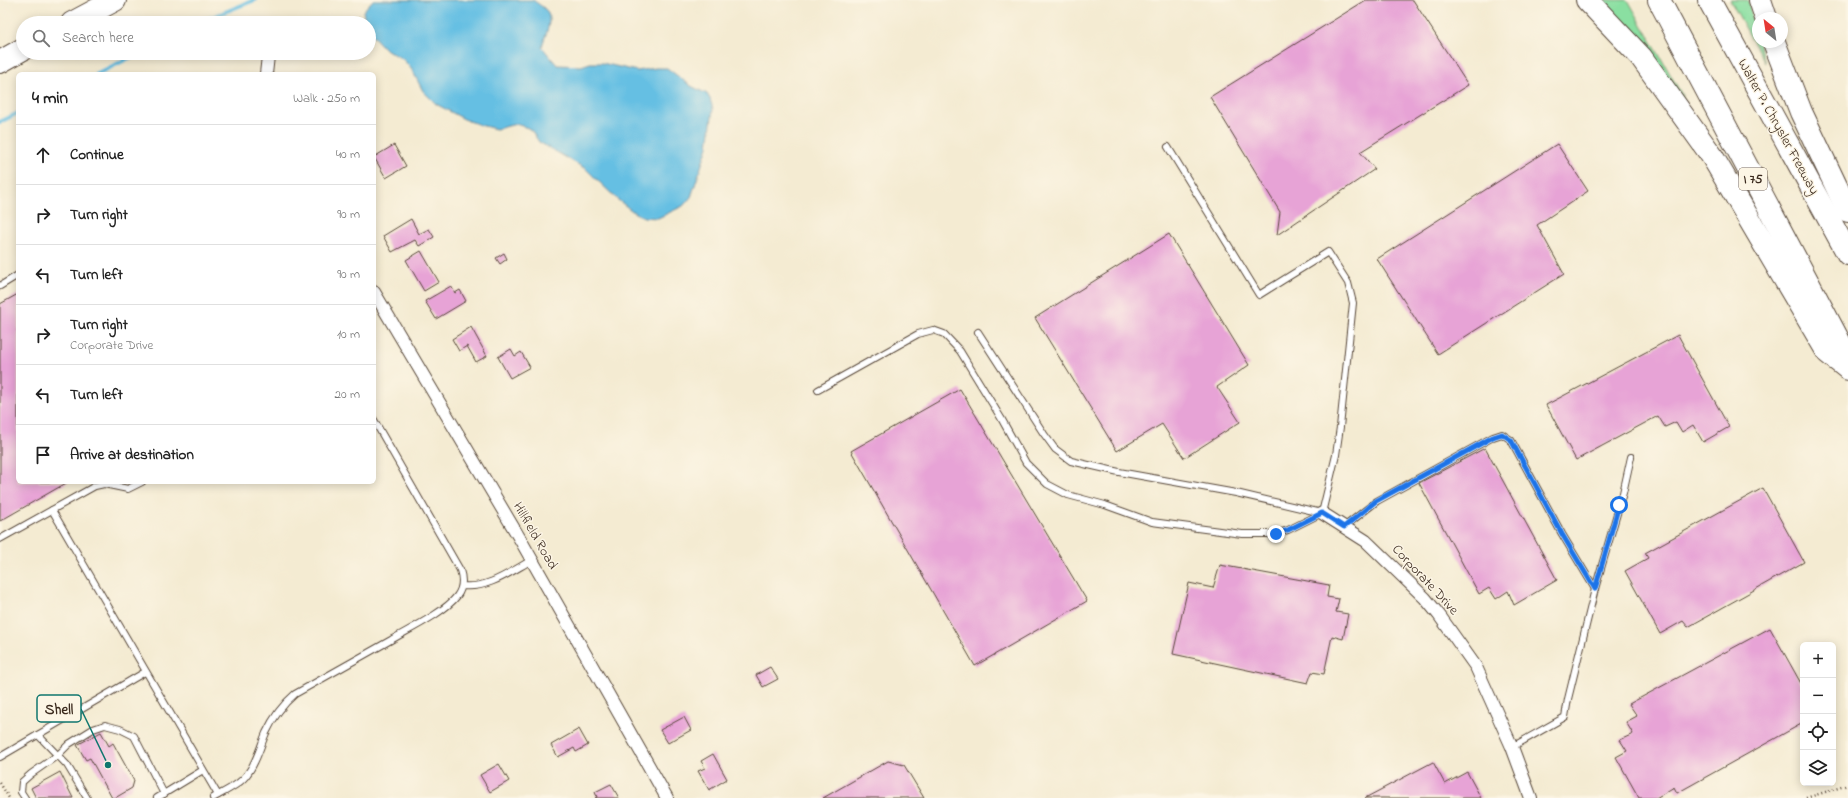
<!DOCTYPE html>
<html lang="en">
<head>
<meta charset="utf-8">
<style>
  :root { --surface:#fff; --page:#f2f2f2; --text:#222; --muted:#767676; --line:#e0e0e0 }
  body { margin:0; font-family:"Indie Flower",sans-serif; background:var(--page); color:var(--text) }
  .controls { position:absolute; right:12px; bottom:12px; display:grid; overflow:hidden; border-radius:6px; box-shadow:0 2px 10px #0003 }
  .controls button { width:36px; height:36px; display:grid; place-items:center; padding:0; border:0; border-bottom:1px solid var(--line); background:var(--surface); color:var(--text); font:20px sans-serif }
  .compass { position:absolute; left:1752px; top:12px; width:36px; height:36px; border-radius:50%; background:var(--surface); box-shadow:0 2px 10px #0003; rotate:330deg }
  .stop { position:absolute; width:12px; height:12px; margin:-9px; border:3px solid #1a73e8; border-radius:50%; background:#fff }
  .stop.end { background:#1a73e8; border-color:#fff; box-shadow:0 1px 4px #0008 }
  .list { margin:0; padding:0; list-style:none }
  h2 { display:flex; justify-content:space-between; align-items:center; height:52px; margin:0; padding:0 16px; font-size:17px }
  h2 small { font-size:13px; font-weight:400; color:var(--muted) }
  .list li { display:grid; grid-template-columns:26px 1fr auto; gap:12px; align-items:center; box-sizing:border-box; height:60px; padding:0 16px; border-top:1px solid var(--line) }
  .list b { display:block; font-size:15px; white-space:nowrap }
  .list p { margin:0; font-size:13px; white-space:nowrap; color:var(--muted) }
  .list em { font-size:13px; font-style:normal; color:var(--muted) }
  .icon { flex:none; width:22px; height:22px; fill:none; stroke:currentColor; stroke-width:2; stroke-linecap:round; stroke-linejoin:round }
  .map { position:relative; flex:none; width:1848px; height:798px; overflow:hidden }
  .search { position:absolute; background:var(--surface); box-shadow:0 2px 10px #0003; left:16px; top:16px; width:360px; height:44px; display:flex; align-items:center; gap:10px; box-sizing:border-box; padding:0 14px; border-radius:22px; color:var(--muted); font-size:15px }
  .panel { position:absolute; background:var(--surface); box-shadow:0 2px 10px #0003; left:16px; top:72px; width:360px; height:412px; border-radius:6px }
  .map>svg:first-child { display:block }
</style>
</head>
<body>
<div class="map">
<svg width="1848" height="798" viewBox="0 0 1848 798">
  <rect width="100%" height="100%" fill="#fcf5e5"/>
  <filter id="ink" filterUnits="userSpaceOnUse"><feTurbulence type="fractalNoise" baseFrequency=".025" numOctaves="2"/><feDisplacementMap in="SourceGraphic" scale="8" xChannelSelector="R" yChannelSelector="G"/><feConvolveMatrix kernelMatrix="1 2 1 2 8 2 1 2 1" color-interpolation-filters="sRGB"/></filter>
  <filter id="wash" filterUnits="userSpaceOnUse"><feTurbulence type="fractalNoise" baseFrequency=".012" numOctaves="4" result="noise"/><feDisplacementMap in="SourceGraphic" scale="16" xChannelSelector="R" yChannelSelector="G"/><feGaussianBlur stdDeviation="0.9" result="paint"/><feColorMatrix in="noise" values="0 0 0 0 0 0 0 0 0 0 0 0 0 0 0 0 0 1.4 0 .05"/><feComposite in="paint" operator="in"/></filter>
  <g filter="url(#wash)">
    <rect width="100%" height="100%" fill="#f4ebd2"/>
    <g fill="#8adfa1" stroke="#628460">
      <path d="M1600,0H1628L1687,104Z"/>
      <path d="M1730,0H1748L1758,42L1765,63Z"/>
    </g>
    <path fill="#65bfe3" stroke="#507480" d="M373,0H533C537,3 542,6 546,10C554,20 544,37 542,47L557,65L581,66L590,63H602L637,71L656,68H667L691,86L707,94L710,99L713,109L708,146L691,197L683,206L658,218L644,217L635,213L618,200L586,169L539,142L532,131L528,128L516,124L496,129L480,125L464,119L436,104L423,91L412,70L404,60L384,48L371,34L369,23L365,22L363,11Z"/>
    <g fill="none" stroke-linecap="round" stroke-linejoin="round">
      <g stroke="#65bfe3" stroke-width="4">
        <path d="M197,23L255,0"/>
        <path d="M97,74L139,53"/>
        <path d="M0,122L18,113"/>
      </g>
    </g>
    <g id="blocks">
      <g fill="#e7a3d6">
        <path d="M1366,0H1413L1468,85L1360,152L1375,169L1277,235L1280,212L1210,97Z"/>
        <path d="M1557,144L1588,191L1537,225L1564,274L1438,354L1377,259Z"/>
        <path d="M394,145L406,166L386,178L374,157Z"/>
        <path d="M411,219L419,234L429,229L434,237L419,246L415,240L392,252L383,236Z"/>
        <path d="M1169,234L1249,365L1217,387L1240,422L1184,458L1162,424L1117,451L1035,318Z"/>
        <path d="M421,251L439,282L424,291L406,260Z"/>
        <path d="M504,253L507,259L500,264L496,258Z"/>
        <path d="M451,286L455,293L460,290L466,301L436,319L425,301Z"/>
        <path d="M18,294V482H68L0,521V304Z"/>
        <path d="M471,327L487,356L476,362L467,346L459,351L452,339Z"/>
        <path d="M1678,335L1729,427L1703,442L1693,425L1682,432L1676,422L1665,427L1658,416L1576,460L1546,405Z"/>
        <path d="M511,349L515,356L521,352L530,367L510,378L498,357Z"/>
        <path d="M960,389L1087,601L975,666L851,451Z"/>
        <path d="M1485,448L1557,580L1514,605L1508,591L1496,599L1489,588L1479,594L1419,483Z"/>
        <path d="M1763,488L1804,562L1688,627L1683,621L1660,634L1625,571L1648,558L1645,553Z"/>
        <path d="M1220,565L1329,585L1327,597L1339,599L1336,612L1348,614L1343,639L1332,636L1324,674L1312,672L1308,683L1173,654L1189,583L1213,588Z"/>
        <path d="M1770,628L1803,687V723L1677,793L1674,787L1656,798H1639L1616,757L1627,751L1620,740L1633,734L1626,722L1637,716L1629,704Z"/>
        <path d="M770,667L778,679L763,687L756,675Z"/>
        <path d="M684,717L691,730L668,743L660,730Z"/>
        <path d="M579,729L588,745L576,752L574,748L558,757L551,745Z"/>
        <path d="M101,732L109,746L113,743L134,781L132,788L115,798H112L90,758L86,760L77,745Z"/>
        <path d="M713,754L727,779L709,790L698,771L705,768L701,761Z"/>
        <path d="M888,761L904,765L924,798H823Z"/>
        <path d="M1433,762L1445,784L1467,772L1481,798H1365Z"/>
        <path d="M499,764L509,781L490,792L480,775Z"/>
        <path d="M60,772L73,798H36L31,788Z"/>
        <path d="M611,784L619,798H595L597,797L595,792Z"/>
      </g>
    </g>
  </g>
  <g filter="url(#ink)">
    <use href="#blocks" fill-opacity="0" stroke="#574739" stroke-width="1"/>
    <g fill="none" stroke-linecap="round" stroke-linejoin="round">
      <g stroke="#574739" stroke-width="8">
        <g id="lane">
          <path d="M0,286L18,275"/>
          <path d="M978,332L1044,434L1055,449L1071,461L1119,472L1236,493L1322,513"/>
          <path d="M818,390L918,334L933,330L944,334L960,351L1001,418L1026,463L1047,484L1068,495L1105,505L1152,522L1242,534H1276L1288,530L1322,513L1336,455L1340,427L1353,303L1348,283L1328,252L1259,295L1168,147"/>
          <path d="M52,510L218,795"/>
          <path d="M1344,527L1377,501L1493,437L1502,434L1511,440L1562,534L1595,589"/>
          <path d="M0,539L95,486L104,484L128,489L142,482"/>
          <path d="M462,586C488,589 510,572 532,560"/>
          <path d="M38,735L67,765L87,798"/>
          <path d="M1512,747L1565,717L1568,699L1595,589L1623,493L1631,457"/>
          <path d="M0,757L145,672"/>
          <path d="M25,798L21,792L22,782L31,774L58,755L69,744L93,729L105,725L120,729L134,736L164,794"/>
          <path d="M157,798L203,770"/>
          <path d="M213,798C225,791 240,785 248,773C257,761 260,747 266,733C273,718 282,705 295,694C327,676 359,658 391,640C410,629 445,612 457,596C463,588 463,579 460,570L374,420"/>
        </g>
      </g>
      <g stroke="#574739" stroke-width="14">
        <g id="street">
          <path d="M266,74L268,56"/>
          <path d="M374,292L520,539L667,798"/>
          <path d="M1322,513L1366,541L1425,598L1439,615L1476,667L1512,747L1531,798"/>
        </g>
      </g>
      <g stroke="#574739" stroke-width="24">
        <g id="highway">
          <path d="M1587,0L1641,57L1712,156L1828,353L1848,369"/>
          <path d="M1659,0L1848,358"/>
          <path d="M1709,0L1848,254"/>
          <path d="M1760,0L1766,18"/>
          <path d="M72,23L115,0"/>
          <path d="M1774,42L1801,112L1848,211"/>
          <path d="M0,62L23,49"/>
        </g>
      </g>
      <g stroke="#574739" stroke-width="2.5" stroke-dasharray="1 3" stroke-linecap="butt">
        <path d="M0,783L9,798"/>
        <path d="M1806,798L1848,785"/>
      </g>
      <use href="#lane" stroke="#fff" stroke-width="6"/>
      <use href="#street" stroke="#fff" stroke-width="12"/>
      <use href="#highway" stroke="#fff" stroke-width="22"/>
    </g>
  </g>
  <g fill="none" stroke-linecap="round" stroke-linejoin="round" filter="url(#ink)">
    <path stroke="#1a73e8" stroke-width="5" d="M1276,534L1288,530L1322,513L1344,527L1376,501L1493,437L1502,434L1511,440L1562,534L1595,589L1619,505"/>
  </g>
  <g text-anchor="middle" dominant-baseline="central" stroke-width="3" stroke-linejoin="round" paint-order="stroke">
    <rect fill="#fcf5e5" stroke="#75675a" stroke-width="1" x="1739" y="168" width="28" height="22" rx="3"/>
    <g font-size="13" font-weight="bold" fill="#3b2a1e">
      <text x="1753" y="179">I 75</text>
    </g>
    <g font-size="14" fill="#3b2a1e" stroke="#fcf5e5">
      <text transform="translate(1778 127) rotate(61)">Walter P. Chrysler Freeway</text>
      <text transform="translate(535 536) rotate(60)">Hillfield Road</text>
      <text transform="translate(1425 580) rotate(47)">Corporate Drive</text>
    </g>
  </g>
  <path fill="none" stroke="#0f766e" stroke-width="1.5" d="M108 765L81 709"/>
  <circle fill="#0f766e" stroke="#fcf5e5" stroke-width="1.5" cx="108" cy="765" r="4"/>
  <rect fill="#fcf5e5" stroke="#0f766e" stroke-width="1.5" x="37" y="695" width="44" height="27" rx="4"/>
  <g font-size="15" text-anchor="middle" font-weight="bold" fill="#3b2a1e">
    <text x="59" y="714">Shell</text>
  </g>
</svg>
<div class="controls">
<button>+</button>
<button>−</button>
<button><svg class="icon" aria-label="locate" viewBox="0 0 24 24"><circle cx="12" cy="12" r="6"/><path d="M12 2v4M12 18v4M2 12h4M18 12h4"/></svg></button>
<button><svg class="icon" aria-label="layers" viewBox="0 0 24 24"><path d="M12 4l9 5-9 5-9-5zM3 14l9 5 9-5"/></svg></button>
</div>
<svg class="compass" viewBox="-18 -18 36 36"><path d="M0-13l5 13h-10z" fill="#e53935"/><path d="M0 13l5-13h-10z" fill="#767676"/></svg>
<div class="stop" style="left:1619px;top:505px"></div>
<div class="stop end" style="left:1276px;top:534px"></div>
<div class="search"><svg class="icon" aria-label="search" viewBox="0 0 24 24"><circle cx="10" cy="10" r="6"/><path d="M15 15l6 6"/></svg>Search here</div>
<section class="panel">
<h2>4 min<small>Walk · 250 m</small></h2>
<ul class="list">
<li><svg class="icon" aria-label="ahead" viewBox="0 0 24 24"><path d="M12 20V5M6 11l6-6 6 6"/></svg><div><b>Continue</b></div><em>40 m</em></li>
<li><svg class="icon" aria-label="right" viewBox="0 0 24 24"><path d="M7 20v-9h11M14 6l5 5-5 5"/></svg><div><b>Turn right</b></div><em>90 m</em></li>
<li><svg class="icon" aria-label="left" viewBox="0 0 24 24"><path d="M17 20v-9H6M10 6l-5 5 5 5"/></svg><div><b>Turn left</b></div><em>90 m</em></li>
<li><svg class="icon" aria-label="right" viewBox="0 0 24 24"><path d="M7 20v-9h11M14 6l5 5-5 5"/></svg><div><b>Turn right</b><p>Corporate Drive</p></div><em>10 m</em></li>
<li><svg class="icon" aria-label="left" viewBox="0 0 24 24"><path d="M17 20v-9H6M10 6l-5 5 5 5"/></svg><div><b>Turn left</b></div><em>20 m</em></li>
<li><svg class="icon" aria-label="arrive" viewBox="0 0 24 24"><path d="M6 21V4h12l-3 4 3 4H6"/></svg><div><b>Arrive at destination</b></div></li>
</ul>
</section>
</div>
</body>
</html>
